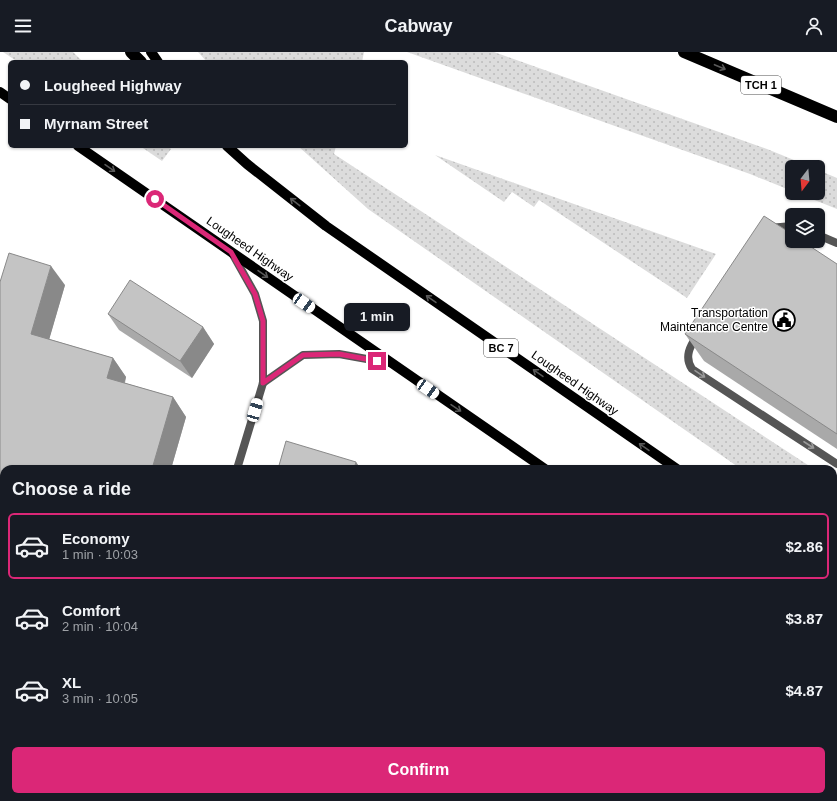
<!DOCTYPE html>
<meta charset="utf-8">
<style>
:root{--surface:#171b24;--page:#242831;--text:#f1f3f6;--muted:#9ea1a6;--line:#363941;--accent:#db2777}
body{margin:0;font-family:Helvetica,sans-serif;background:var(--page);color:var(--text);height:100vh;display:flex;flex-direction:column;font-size:15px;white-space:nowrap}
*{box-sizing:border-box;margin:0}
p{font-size:13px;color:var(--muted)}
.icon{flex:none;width:22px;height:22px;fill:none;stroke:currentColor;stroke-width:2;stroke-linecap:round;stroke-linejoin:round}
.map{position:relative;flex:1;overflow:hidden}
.panel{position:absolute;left:0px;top:413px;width:837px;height:336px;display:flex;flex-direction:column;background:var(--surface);border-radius:12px 12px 0 0;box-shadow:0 1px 3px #0004}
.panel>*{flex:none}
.banner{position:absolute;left:8px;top:8px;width:400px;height:88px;border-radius:6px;box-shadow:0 1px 3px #0004;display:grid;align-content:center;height:88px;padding:0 12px;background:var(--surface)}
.needle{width:26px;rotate:196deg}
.tools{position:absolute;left:785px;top:108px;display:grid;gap:8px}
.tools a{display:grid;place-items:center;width:40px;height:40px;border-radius:6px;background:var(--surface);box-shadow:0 1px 3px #0004;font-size:20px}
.end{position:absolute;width:18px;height:18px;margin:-9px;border:5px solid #db2777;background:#fff;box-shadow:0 0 0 2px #fff}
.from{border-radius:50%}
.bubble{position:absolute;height:28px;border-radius:6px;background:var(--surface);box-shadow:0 1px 3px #0004;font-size:13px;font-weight:700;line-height:28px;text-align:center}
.car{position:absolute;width:12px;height:24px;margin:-12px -6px;border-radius:5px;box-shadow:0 0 3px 1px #0007;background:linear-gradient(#fff 24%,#345 0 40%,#fff 0 76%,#345 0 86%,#fff 0)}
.banner b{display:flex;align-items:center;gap:14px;height:38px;font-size:15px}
.banner b+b{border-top:1px solid var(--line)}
.banner i{width:10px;height:10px;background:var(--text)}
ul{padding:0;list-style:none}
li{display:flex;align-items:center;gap:12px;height:66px;margin:0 8px 6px;padding:0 4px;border:2px solid transparent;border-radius:6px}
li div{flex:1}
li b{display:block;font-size:15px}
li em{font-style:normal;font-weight:700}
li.selected{border-color:var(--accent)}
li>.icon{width:36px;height:36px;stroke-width:1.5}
h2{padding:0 12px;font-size:18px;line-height:48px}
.button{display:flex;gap:8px;margin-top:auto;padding:8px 12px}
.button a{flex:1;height:46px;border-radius:6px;background:var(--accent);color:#fff;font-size:16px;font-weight:700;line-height:46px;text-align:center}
header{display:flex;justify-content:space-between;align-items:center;height:52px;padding:0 12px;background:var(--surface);font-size:18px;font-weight:700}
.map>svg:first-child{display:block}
</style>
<header><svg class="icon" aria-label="menu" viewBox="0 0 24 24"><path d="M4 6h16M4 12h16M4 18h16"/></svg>Cabway<svg class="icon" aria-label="person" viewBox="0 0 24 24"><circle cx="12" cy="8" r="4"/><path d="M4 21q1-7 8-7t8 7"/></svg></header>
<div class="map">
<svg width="837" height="749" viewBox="0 0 837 749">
<defs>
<pattern id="grass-dots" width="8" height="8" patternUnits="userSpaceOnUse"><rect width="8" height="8" fill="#dcdcdc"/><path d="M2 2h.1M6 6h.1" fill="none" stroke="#bbb" stroke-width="1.8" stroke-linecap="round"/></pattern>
</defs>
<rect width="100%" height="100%" fill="#fff"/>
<g fill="url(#grass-dots)">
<path d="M 3,0 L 73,0 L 83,10 L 18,10 Z"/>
<path d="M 198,0 L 364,0 L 362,10 L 207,10 Z"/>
<path d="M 407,0 L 494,0 L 767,97 L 811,115 L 792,115 L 792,139 L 750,122 Z"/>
<path d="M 140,94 L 168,94 L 171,97 L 162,109 Z"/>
<path d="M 298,94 L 336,94 L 334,102 L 814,417 L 741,417 L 368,157 Z"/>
<path d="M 435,103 L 716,202 L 687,246 L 539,148 L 534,155 L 512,140 L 504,150 Z"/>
<path d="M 818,118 L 837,126 L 837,157 L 797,141 L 818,141 Z"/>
<path d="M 833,430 L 837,432 L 837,484 L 833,481 Z"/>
</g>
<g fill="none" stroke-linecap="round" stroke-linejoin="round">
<g stroke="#555" stroke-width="8">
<path d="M 769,176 L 792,174"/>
<path d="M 818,183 L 837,191"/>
<path d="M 697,284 C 690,294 684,305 692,317 L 837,412"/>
</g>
<g stroke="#555" stroke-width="8">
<path d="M 232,201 L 255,242 L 263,269 L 263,331 L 237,417"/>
<path d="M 263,331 L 303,303 L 339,302 L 389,311"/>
<path d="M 140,749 L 141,745"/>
</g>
<g stroke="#000" stroke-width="10">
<path d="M 151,0 L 158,10"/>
<path d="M 0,40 L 10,47"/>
<path d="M 78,94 L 545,417"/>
<path d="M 227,94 L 247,112 L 326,174 L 677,417"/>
<path d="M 833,518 L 837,521"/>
<path d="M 833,608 L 837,611"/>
</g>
<g stroke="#000" stroke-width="12">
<path d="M 131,0 L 141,10"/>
<path d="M 684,0 L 837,65"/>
</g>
</g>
<g fill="#a9a9a9">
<path d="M 837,212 L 837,397 L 704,309 L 685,282 Z"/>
<path d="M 0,230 L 65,233 L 49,287 L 113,306 L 126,325 L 125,331 L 173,345 L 186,365 L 171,417 L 4,417 L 4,548 L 0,547 Z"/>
<path d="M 108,262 L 203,275 L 214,292 L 192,326 L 119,278 Z"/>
</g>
<g fill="#898989">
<path d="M 51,214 L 65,233 L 45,302 L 31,282 Z"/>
<path d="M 203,275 L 214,292 L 192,326 L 180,309 Z"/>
<path d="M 113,306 L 126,325 L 120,346 L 107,326 Z"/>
<path d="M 173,345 L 186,365 L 171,417 L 152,417 Z"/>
<path d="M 356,410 L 361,417 L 354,417 Z"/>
<path d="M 76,745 L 89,745 L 88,749 L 75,749 Z"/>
</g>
<g fill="#c4c4c4" stroke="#898989">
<path d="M 764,164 L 792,182 L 792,189 L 802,189 L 837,212 L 837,382 L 685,282 Z"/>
<path d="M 9,201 L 51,214 L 31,282 L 113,306 L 107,326 L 173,345 L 152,417 L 4,417 L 4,535 L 0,534 L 0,230 Z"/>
<path d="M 130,228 L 203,275 L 180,309 L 108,262 Z"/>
<path d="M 286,389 L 356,410 L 354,417 L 278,417 Z"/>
<path d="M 4,745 L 76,745 L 75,749 L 3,749 Z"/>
<path d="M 174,745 L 455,745 L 468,749 L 173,749 Z"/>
</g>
<defs><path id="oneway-shaft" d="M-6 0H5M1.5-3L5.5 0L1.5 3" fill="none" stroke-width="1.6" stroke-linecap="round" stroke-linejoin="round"/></defs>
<g stroke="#595959">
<use href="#oneway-shaft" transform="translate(720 15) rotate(23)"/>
<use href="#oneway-shaft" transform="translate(110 116) rotate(35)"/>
<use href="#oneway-shaft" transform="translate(295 150) rotate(-142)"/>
<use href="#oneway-shaft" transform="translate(263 222) rotate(35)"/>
<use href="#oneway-shaft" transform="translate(431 247) rotate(-145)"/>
<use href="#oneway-shaft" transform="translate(538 321) rotate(-145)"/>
<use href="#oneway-shaft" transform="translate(456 356) rotate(34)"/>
<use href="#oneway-shaft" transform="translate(644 395) rotate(-145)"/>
</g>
<g stroke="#999">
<use href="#oneway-shaft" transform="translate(700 322) rotate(34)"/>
<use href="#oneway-shaft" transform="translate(809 393) rotate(33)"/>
</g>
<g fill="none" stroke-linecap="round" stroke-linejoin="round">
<path stroke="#db2777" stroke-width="5" d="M 155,147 L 231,200 L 255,242 L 263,269 L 263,331 L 303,303 L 339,302 L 377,309"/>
</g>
<defs>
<g id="civic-ring" transform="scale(1.15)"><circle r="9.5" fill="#fff" stroke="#000" stroke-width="1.5"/><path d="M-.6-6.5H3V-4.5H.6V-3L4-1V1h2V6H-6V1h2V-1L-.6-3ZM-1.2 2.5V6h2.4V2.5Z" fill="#000"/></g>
</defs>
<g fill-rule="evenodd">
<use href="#civic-ring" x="784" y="268"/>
</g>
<g text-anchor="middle" stroke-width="3" stroke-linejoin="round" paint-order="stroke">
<g fill="#fff" stroke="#4c4c4c" stroke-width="1">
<rect x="741" y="24" width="40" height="18" rx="3"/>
<rect x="484" y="287" width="34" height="18" rx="3"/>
</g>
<g font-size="11" font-weight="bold" fill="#000">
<text x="761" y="37">TCH 1</text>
<text x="501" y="300">BC 7</text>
</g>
<g font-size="12" fill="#000" stroke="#fff">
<text transform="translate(250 197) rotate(35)" y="4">Lougheed Highway</text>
<text transform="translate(575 331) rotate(35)" y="4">Lougheed Highway</text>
</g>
<g font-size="12" fill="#000" stroke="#fff" text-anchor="end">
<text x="768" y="265">Transportation<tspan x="768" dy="14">Maintenance Centre</tspan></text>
</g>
</g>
</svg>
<div class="tools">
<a><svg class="needle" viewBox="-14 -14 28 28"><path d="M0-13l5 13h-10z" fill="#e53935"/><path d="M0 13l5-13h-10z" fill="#9ea1a6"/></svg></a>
<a><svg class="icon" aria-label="layers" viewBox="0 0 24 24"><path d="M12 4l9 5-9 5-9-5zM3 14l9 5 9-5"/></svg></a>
</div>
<i class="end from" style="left:155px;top:147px"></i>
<i class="end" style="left:377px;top:309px"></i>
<div class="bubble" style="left:344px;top:251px;width:66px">1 min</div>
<i class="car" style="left:304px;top:251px;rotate:125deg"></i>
<i class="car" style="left:428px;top:337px;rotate:124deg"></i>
<i class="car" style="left:255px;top:358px;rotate:16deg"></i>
<div class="banner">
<b><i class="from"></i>Lougheed Highway</b>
<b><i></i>Myrnam Street</b>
</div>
<section class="panel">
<h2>Choose a ride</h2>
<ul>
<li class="selected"><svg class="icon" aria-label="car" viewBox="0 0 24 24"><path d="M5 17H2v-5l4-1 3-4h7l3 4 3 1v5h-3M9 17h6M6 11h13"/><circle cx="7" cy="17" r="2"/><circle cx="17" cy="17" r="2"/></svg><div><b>Economy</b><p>1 min · 10:03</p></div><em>$2.86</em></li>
<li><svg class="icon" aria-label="car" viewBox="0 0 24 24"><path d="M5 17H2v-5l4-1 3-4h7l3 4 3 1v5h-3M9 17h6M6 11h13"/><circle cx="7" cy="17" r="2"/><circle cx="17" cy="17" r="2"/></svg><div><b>Comfort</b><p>2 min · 10:04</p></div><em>$3.87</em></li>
<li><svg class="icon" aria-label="car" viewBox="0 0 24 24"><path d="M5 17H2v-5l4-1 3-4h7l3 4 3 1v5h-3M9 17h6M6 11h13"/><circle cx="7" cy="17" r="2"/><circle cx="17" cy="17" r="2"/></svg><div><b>XL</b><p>3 min · 10:05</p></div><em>$4.87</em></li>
</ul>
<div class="button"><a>Confirm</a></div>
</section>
</div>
